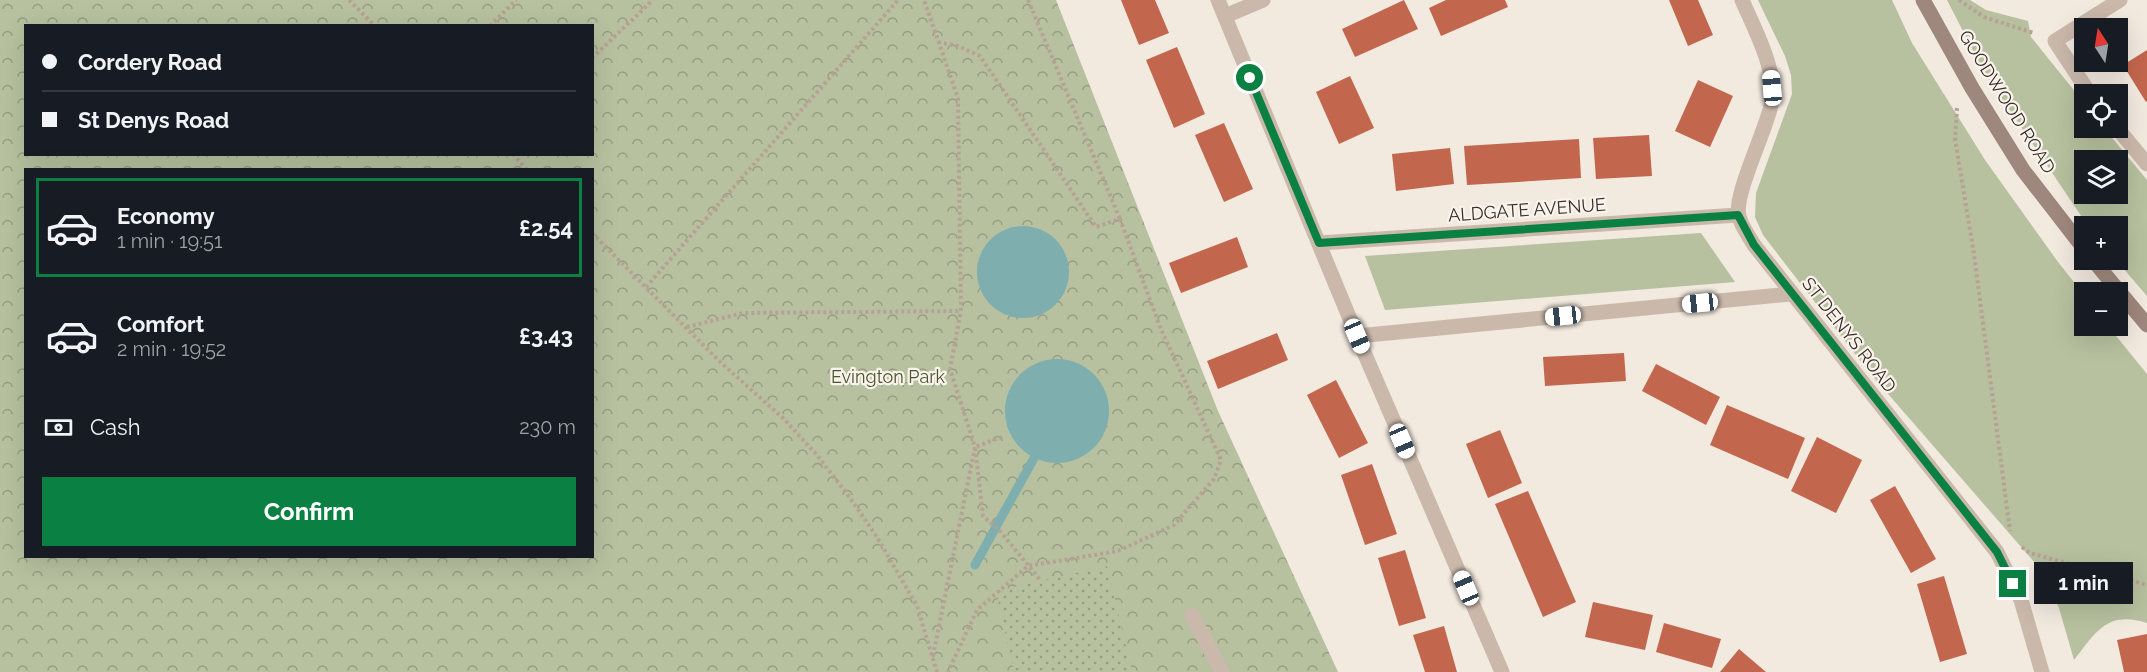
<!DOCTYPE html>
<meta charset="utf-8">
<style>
:root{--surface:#171b24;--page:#242831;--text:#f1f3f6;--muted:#9ea1a6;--line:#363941;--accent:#0b8043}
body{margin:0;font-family:Raleway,sans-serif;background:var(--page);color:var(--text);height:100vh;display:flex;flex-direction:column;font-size:22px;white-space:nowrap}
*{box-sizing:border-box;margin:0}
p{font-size:20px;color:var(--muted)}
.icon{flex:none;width:33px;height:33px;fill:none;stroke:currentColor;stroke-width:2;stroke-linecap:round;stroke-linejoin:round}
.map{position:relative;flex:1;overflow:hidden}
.panel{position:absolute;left:24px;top:168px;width:570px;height:390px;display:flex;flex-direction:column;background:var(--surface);border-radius:0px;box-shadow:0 6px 24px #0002}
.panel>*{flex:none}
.hud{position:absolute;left:24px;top:24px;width:570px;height:132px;border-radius:0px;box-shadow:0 6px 24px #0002;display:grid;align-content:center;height:132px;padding:0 18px;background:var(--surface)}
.needle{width:39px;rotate:348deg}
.tools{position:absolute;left:2074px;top:18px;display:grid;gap:12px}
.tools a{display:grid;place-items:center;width:54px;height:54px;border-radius:0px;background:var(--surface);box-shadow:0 6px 24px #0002;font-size:30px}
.end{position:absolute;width:27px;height:27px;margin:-14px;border:8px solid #0b8043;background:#fff;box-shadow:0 0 0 3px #fff}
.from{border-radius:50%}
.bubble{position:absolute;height:42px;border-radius:0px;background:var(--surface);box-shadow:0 6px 24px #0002;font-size:20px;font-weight:700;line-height:42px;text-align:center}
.car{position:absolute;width:18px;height:36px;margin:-18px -9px;border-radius:8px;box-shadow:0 0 4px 2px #0007;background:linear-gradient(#fff 24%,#345 0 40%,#fff 0 76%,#345 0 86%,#fff 0)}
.hud b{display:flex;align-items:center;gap:21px;height:57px;font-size:22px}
.hud b+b{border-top:2px solid var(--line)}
.hud i{width:15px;height:15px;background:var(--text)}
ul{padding:10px 0 0;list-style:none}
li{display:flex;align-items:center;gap:18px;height:99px;margin:0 12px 9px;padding:0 6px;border:3px solid transparent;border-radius:0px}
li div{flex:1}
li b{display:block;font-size:22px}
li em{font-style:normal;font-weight:700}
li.active{border-color:var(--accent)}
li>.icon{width:54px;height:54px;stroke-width:1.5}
.pay{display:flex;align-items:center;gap:15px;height:66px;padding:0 18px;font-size:22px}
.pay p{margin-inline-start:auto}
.cta{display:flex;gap:12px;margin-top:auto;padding:12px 18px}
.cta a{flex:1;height:69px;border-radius:0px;background:var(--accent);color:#fff;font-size:24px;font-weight:700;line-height:69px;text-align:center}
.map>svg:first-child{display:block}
</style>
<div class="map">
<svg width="2147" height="672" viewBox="0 0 2147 672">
<defs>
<pattern id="forest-crowns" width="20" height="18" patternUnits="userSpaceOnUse" patternTransform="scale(1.5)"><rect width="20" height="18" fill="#b7c19f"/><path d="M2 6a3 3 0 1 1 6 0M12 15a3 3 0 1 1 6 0" fill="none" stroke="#969d82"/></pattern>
<pattern id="garden-dots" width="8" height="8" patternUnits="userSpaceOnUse" patternTransform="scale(1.5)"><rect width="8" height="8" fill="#b7c19f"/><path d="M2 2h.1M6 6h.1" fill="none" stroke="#969d82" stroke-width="1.8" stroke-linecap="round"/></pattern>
</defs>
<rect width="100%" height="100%" fill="#f2e9df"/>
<g fill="#b7c19f" fill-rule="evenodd">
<path d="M 1758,0 L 1892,0 L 1912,43 L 1985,160 L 2058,262 L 2085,296 L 2085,326 L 2108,326 L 2147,374 L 2147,623 C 2107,610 2096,632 2074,660 L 2059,608 L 2042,571 L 1869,372 L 1763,235 L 1755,217 L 1756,193 L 1792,94 L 1791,75 L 1785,56 Z"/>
<path d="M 1947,0 L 1970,0 L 1986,10 L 2028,21 L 2031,37 L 2085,104 L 2085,128 L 2104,128 L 2147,180 L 2147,296 L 2116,260 L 2118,260 L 2118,226 L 2089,226 L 2086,223 L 1984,72 ZM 2118,160 L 2118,194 L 2085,194 L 2085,160 Z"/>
<path d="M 1701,233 L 1735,282 L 1385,310 L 1365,256 Z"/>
</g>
<path fill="url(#forest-crowns)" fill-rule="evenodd" d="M 0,0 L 1056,0 L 1218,411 L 1338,672 L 0,672 ZM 26,26 L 592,26 L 592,154 L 26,154 ZM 26,170 L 592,170 L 592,556 L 26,556 Z"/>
<path fill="url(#garden-dots)" d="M 1107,566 L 1132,672 L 1014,672 L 996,591 Z"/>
<g fill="#7faeaf">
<circle cx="1023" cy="272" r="46"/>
<circle cx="1057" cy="411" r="52"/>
</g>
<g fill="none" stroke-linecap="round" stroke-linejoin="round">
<path stroke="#7faeaf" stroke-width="9" d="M 975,565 L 1034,458"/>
</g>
<g fill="#c2664d">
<path d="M 1121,0 L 1155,0 L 1169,33 L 1139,45 Z"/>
<path d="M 1404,0 L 1418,29 L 1355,57 L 1342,29 Z"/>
<path d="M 1446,0 L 1505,0 L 1508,7 L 1441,36 L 1429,8 Z"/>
<path d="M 1669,0 L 1698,0 L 1713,35 L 1688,46 Z"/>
<path d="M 1177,47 L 1205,114 L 1174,128 L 1146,60 Z"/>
<path d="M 2147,50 L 2147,101 L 2146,102 L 2123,65 Z"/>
<path d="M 1350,76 L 1374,128 L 1339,144 L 1316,92 Z"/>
<path d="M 1698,80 L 1733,96 L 1710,147 L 1675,131 Z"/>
<path d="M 1224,123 L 1253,189 L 1224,202 L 1195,135 Z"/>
<path d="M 1649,135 L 1652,176 L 1596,179 L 1593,138 Z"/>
<path d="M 1579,139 L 1581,178 L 1467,185 L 1464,146 Z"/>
<path d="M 1450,148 L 1454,184 L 1396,191 L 1392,154 Z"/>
<path d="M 1237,237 L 1248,267 L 1181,293 L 1169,263 Z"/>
<path d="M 1277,333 L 1288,360 L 1218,389 L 1207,361 Z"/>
<path d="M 1624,353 L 1626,381 L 1545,386 L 1543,357 Z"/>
<path d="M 1656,364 L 1720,397 L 1706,425 L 1642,391 Z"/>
<path d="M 1336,380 L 1368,443 L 1339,458 L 1307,395 Z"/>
<path d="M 1727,405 L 1805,438 L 1788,479 L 1710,445 Z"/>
<path d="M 1500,430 L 1522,483 L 1488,498 L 1466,444 Z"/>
<path d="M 1817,437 L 1862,460 L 1836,513 L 1791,491 Z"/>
<path d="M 1372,464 L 1397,534 L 1365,545 L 1341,475 Z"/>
<path d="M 1895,486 L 1936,559 L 1911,573 L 1870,500 Z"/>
<path d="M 1528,491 L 1576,602 L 1543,617 L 1495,504 Z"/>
<path d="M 1405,550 L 1426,618 L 1399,626 L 1378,558 Z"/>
<path d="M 1944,576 L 1967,654 L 1940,662 L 1917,584 Z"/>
<path d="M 1593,602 L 1653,615 L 1645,650 L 1585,637 Z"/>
<path d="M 1664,623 L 1721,639 L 1712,668 L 1656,652 Z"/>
<path d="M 1444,626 L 1457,672 L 1425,672 L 1413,635 Z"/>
<path d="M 2147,634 L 2147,672 L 2124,672 L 2117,640 Z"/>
<path d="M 1739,649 L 1766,672 L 1720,672 Z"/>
</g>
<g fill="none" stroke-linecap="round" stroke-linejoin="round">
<g stroke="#b6a295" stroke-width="4" stroke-dasharray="3 3" stroke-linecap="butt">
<path d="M 349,0 L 375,26"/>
<path d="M 1028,0 L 1120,219"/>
<path d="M 1959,0 L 1984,17 L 2034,33"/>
<path d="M 490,26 L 516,0"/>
<path d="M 938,42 L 958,46 L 980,56 L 1096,227 L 1120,219 L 1160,327 L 1221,460 L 1214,479 L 1174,525 L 1118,551 L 1028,566 L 977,610 L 948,672"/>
<path d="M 592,58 L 653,0"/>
<path d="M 1957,108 L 1955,139 L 1974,254 L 2010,531"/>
<path d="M 513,154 L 527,170"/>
<path d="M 592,233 L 717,359 L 784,419 L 816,454 L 848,495 L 877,537 L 917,606 L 937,672"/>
<path d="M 646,287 L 898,0"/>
<path d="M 687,327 L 743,313 L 961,311 L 958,98 L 924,0"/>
<path d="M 1002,437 L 975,447 L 983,516 L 1000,531 L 1041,581"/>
<path d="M 2022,547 L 2030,553 L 2147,585"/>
<path d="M 933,656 L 975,447 L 950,369 L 961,311"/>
</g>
<path stroke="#cab8ab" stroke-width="15" d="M 1192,615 L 1222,672"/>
<g stroke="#cab8ab" stroke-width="15">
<path d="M 1218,0 L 1357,336 L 1502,672"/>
<path d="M 1742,0 C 1754,28 1777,70 1772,101 C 1768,127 1733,195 1739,216 C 1741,226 1749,236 1754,245 L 1997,552 L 2021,600 L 2042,672"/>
<path d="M 1225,16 L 1263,0"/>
<path d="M 2090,94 L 2055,41 L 2120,0"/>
<path d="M 2117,128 L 2147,164"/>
<path d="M 1319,243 L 1738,215"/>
<path d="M 1357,336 L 1791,294"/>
</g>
<g stroke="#9e877c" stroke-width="15">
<path d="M 1923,0 L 1972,88 L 2023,170 L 2085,250"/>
<path d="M 2093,260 L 2147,325"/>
</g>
</g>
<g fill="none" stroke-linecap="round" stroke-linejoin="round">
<path stroke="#0b8043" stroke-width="8" d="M 1250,78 L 1319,243 L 1738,215 L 1754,245 L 1997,552 L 2013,584"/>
</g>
<g text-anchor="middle" stroke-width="4.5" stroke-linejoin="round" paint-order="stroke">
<g font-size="18" fill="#382e2a" stroke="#faf3ec">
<text transform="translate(2007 102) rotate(58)" y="6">GOODWOOD ROAD</text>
<text transform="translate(1527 210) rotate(-4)" y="6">ALDGATE AVENUE</text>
<text transform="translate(1849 335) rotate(52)" y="6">ST DENYS ROAD</text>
</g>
<g font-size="18" fill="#49562e" stroke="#faf3ec">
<text x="888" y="383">Evington Park</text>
</g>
</g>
</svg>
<div class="tools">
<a><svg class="needle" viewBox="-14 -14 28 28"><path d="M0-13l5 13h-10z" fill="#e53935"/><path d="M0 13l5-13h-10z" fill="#9ea1a6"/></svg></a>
<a><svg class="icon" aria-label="locate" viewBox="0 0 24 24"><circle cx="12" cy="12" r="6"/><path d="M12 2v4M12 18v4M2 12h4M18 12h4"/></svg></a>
<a><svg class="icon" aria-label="layers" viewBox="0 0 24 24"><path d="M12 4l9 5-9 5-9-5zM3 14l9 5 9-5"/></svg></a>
<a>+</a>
<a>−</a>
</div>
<i class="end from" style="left:1250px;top:78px"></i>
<i class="end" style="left:2013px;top:584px"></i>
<div class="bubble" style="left:2034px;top:562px;width:99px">1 min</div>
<i class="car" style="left:1772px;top:88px;rotate:355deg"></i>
<i class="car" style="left:1700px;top:303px;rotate:264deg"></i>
<i class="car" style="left:1563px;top:316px;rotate:264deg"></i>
<i class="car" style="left:1357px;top:336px;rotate:157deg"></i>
<i class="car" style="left:1402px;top:441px;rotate:157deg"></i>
<i class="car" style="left:1466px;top:588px;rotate:337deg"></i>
<div class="hud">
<b><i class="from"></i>Cordery Road</b>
<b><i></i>St Denys Road</b>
</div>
<section class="panel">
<ul>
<li class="active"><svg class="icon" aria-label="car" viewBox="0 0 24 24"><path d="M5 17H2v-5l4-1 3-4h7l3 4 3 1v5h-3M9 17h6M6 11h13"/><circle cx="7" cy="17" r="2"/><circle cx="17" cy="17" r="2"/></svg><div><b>Economy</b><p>1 min · 19:51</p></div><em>£2.54</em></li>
<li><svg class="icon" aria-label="car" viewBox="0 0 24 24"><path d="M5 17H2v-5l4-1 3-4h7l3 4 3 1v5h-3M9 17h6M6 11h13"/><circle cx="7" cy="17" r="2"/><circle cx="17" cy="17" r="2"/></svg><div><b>Comfort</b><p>2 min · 19:52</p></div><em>£3.43</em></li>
</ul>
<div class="pay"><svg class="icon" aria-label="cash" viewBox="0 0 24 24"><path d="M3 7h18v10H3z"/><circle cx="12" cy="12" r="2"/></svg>Cash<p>230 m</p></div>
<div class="cta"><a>Confirm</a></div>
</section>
</div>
